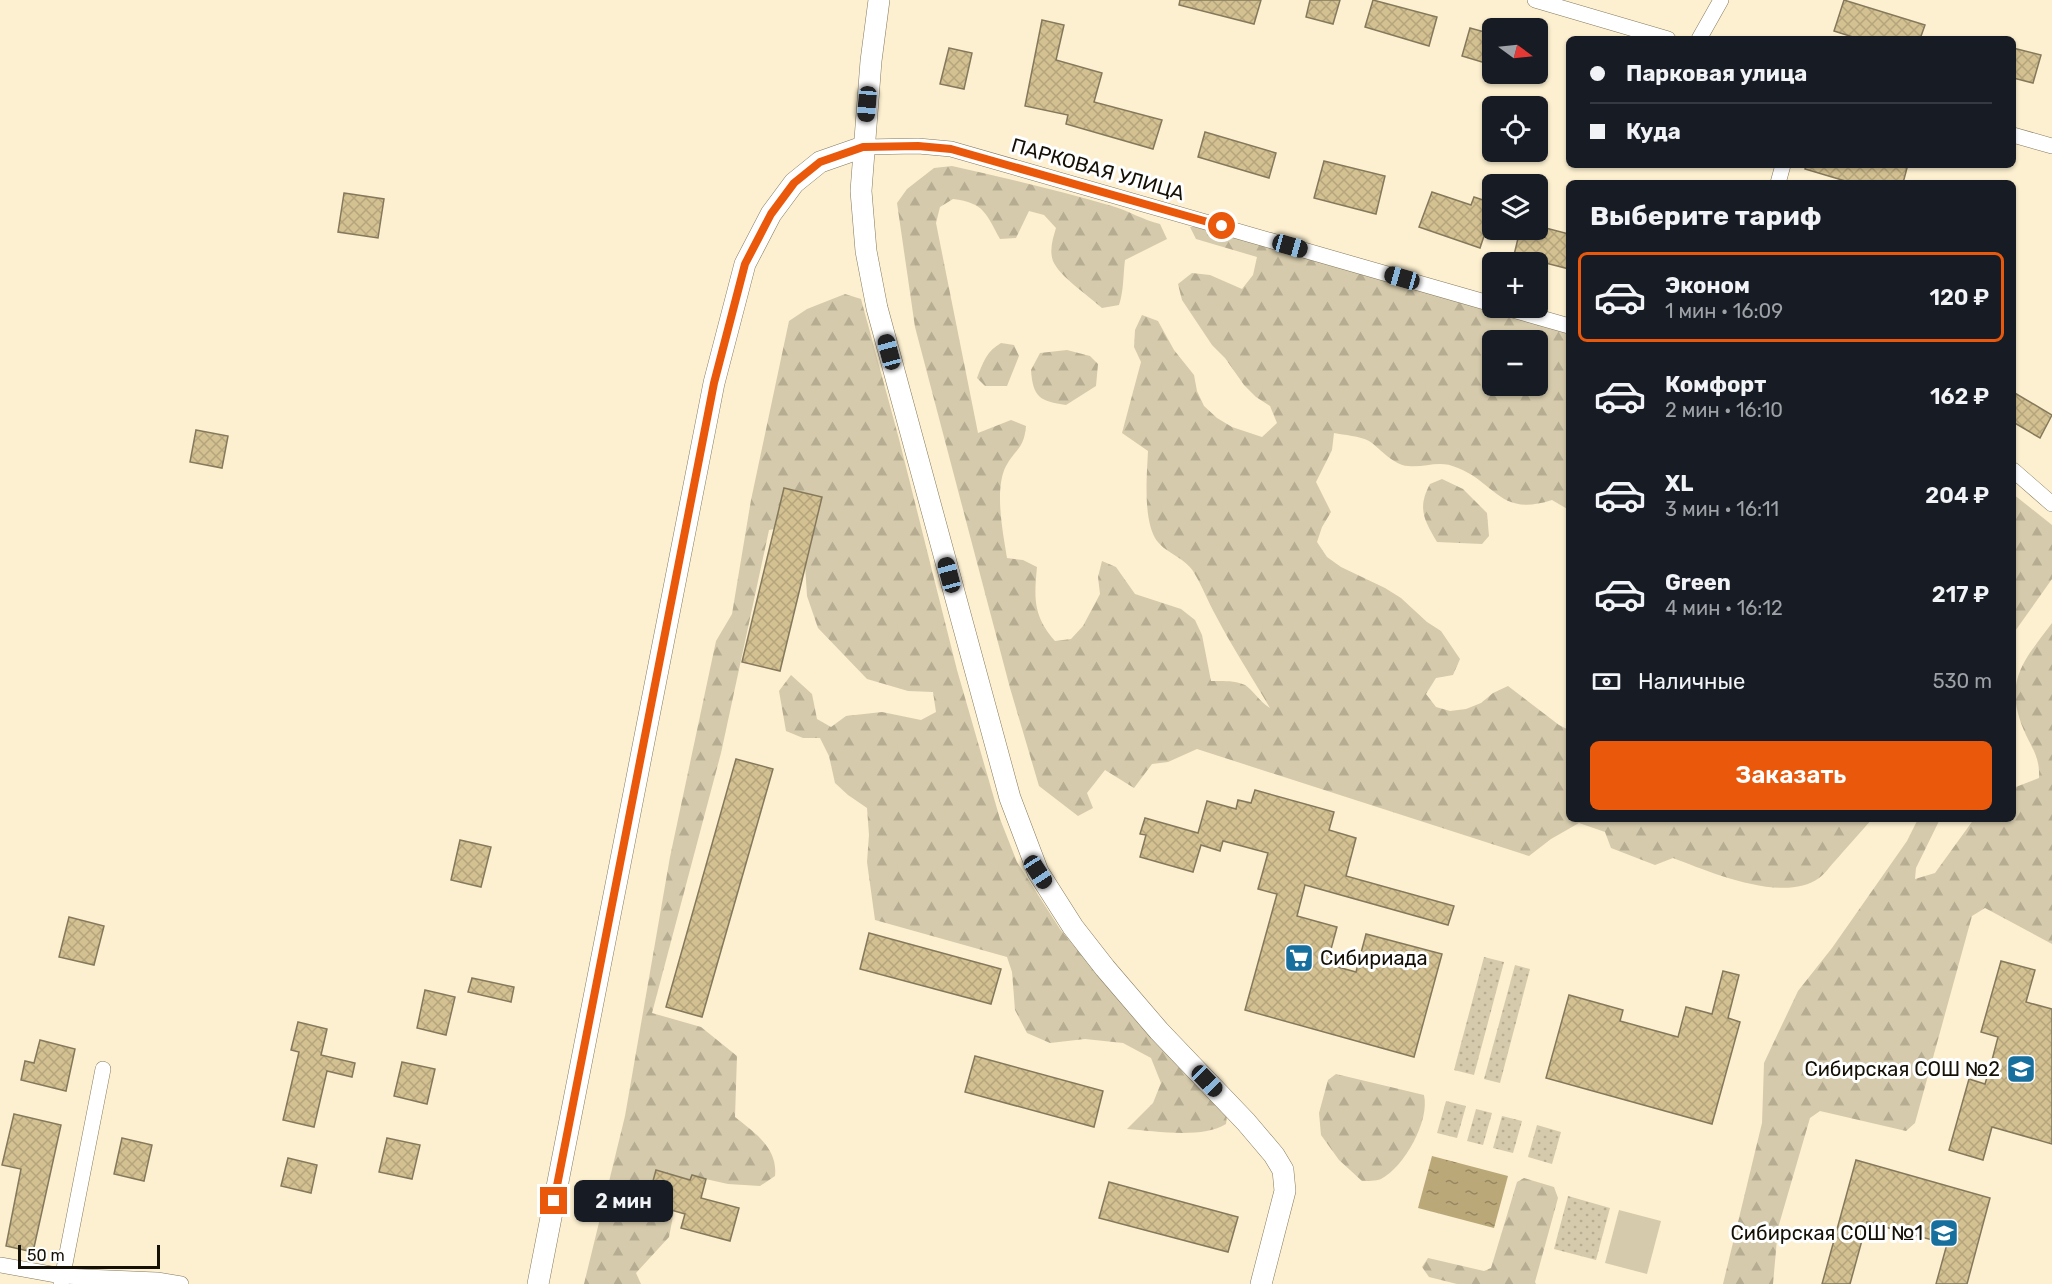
<!DOCTYPE html>
<html lang="ru">
<meta charset="utf-8">
<style>
:root{--surface:#171b24;--page:#242831;--text:#f1f3f6;--muted:#9ea1a6;--line:#363941;--accent:#ea580c}
body{margin:0;font-family:Rubik,sans-serif;background:var(--page);color:var(--text);height:100vh;display:flex;flex-direction:column;font-size:22px;white-space:nowrap}
*{box-sizing:border-box;margin:0}
p{font-size:20px;color:var(--muted)}
.icon{flex:none;width:33px;height:33px;fill:none;stroke:currentColor;stroke-width:2;stroke-linecap:round;stroke-linejoin:round}
.map{position:relative;flex:1;overflow:hidden}
.drawer{position:absolute;left:1566px;top:180px;width:450px;height:642px;display:flex;flex-direction:column;background:var(--surface);border-radius:9px;box-shadow:0 2px 4px #0004}
.drawer>*{flex:none}
.banner{position:absolute;left:1566px;top:36px;width:450px;height:132px;border-radius:9px;box-shadow:0 2px 4px #0004;display:grid;align-content:center;height:132px;padding:0 24px;background:var(--surface)}
.needle{width:39px;rotate:105deg}
.tools{position:absolute;left:1482px;top:18px;display:grid;gap:12px}
.tools a{display:grid;place-items:center;width:66px;height:66px;border-radius:9px;background:var(--surface);box-shadow:0 2px 4px #0004;font-size:30px}
.scale{position:absolute;left:18px;bottom:15px;width:142px;box-sizing:border-box;padding-left:6px;border:3px solid #141005;border-top:0;font-size:16px;line-height:21px;white-space:nowrap;color:#141005;-webkit-text-stroke:4px #fff;paint-order:stroke}
.end{position:absolute;width:27px;height:27px;margin:-14px;border:8px solid #ea580c;background:#fff;box-shadow:0 0 0 3px #fff}
.from{border-radius:50%}
.bubble{position:absolute;height:42px;border-radius:9px;background:var(--surface);box-shadow:0 2px 4px #0004;font-size:20px;font-weight:600;line-height:42px;text-align:center}
.car{position:absolute;width:18px;height:36px;margin:-18px -9px;border-radius:8px;box-shadow:0 0 4px 2px #0007;background:linear-gradient(#222 24%,#8ab4d8 0 40%,#222 0 76%,#8ab4d8 0 86%,#222 0)}
.banner b{display:flex;align-items:center;gap:21px;height:57px;font-size:22px}
.banner b+b{border-top:2px solid var(--line)}
.banner i{width:15px;height:15px;background:var(--text)}
ul{padding:0;list-style:none}
li{display:flex;align-items:center;gap:18px;height:90px;margin:0 12px 9px;padding:0 12px;border:3px solid transparent;border-radius:9px}
li div{flex:1}
li b{display:block;font-size:22px}
li em{font-style:normal;font-weight:600}
li.active{border-color:var(--accent)}
li>.icon{width:54px;height:54px;stroke-width:1.5}
h2{padding:0 24px;font-size:27px;line-height:72px}
.pay{display:flex;align-items:center;gap:15px;height:66px;padding:0 24px;font-size:22px}
.pay p{margin-inline-start:auto}
.button{display:flex;gap:12px;margin-top:auto;padding:12px 24px}
.button a{flex:1;height:69px;border-radius:9px;background:var(--accent);color:#fff;font-size:24px;font-weight:600;line-height:69px;text-align:center}
.map>svg:first-child{display:block}
</style>
<div class="map">
<svg width="2052" height="1284" viewBox="0 0 2052 1284">
<defs>
<pattern id="grass-dots" width="8" height="8" patternUnits="userSpaceOnUse" patternTransform="scale(1.5)"><rect width="8" height="8" fill="#d5caab"/><path d="M2 2h.1M6 6h.1" fill="none" stroke="#b6ac92" stroke-width="1.8" stroke-linecap="round"/></pattern>
<pattern id="forest-firs" width="22" height="20" patternUnits="userSpaceOnUse" patternTransform="scale(1.5)"><rect width="22" height="20" fill="#d5caab"/><path d="M5 1l3.5 6h-7zM16 11l3.5 6h-7z" fill="#b6ac92"/></pattern>
<pattern id="water-ripples" width="26" height="14" patternUnits="userSpaceOnUse" patternTransform="scale(1.5)"><rect width="26" height="14" fill="#baa879"/><path d="M2 4q2-2 4 0t4 0M15 11q2-2 4 0t4 0" fill="none" stroke="#968761"/></pattern>
<pattern id="building-cross-hatch" width="8" height="8" patternUnits="userSpaceOnUse" patternTransform="scale(1.5)"><rect width="8" height="8" fill="#d4c191"/><path d="M0 0l8 8M0 8l8-8" fill="none" stroke="#b5a57c"/></pattern>
</defs>
<rect width="100%" height="100%" fill="#fdf0d0"/>
<g fill="url(#grass-dots)">
<path d="M 1484,957 L 1504,962 L 1474,1075 L 1454,1070 Z"/>
<path d="M 1515,965 L 1530,969 L 1500,1083 L 1484,1079 Z"/>
<path d="M 1446,1101 L 1466,1106 L 1457,1138 L 1437,1133 Z"/>
<path d="M 1476,1109 L 1492,1113 L 1483,1145 L 1467,1141 Z"/>
<path d="M 1502,1116 L 1522,1121 L 1513,1153 L 1493,1148 Z"/>
<path d="M 1537,1125 L 1561,1132 L 1552,1164 L 1528,1157 Z"/>
<path d="M 1568,1196 L 1610,1208 L 1596,1260 L 1554,1249 Z"/>
</g>
<g fill="url(#forest-firs)" fill-rule="evenodd">
<path d="M 952,166 C 1006,178 1059,191 1112,206 C 1129,211 1143,220 1160,224 L 1167,239 L 1125,260 C 1123,275 1124,290 1119,305 L 1102,308 C 1089,296 1059,276 1053,261 C 1049,250 1053,238 1056,228 L 1044,215 L 1029,211 L 1016,238 L 1000,239 C 986,214 985,203 953,199 L 940,207 L 936,223 L 978,433 L 1011,420 L 1026,426 C 1024,449 1016,448 1006,466 C 994,489 1003,533 1007,558 L 1023,560 L 1037,567 C 1034,598 1033,616 1055,641 L 1071,639 L 1083,626 L 1100,594 L 1098,577 L 1102,561 L 1116,567 L 1135,594 L 1181,609 L 1195,620 L 1202,635 L 1211,681 C 1221,681 1235,680 1245,685 C 1252,689 1260,702 1270,708 C 1252,677 1232,647 1216,616 C 1208,602 1202,585 1193,571 C 1183,556 1164,553 1155,538 C 1143,516 1147,475 1148,451 L 1122,433 L 1141,362 L 1134,347 L 1135,330 L 1142,315 L 1158,321 L 1174,350 L 1194,375 L 1197,391 L 1204,406 L 1217,418 L 1232,427 L 1262,437 L 1277,423 L 1270,406 L 1256,397 L 1244,385 L 1225,358 L 1212,345 L 1182,300 L 1178,284 L 1192,273 L 1210,275 L 1242,289 L 1253,275 L 1257,257 L 1196,239 L 1190,227 L 1213,227 L 1569,332 L 1569,510 L 1552,500 C 1500,517 1497,484 1458,468 C 1439,459 1426,468 1408,466 C 1393,465 1381,449 1369,441 C 1360,436 1344,435 1334,433 L 1332,450 L 1316,482 L 1331,512 L 1322,527 L 1317,542 L 1327,557 L 1341,567 L 1385,588 L 1401,598 L 1427,622 L 1441,631 L 1460,659 L 1453,675 L 1436,678 L 1426,694 L 1436,707 L 1450,711 L 1466,709 L 1481,703 L 1493,693 L 1508,686 L 1559,725 L 1569,730 L 1569,819 L 1872,819 C 1860,833 1847,847 1835,861 C 1830,866 1825,874 1819,878 C 1784,904 1710,872 1673,858 L 1655,865 L 1611,848 L 1605,832 L 1579,823 L 1551,839 L 1529,856 L 1197,749 L 1168,762 L 1152,764 L 1134,788 L 1105,770 L 1087,793 L 1093,808 L 1078,816 L 1039,786 L 1010,688 L 915,327 L 897,203 L 907,189 L 934,168 ZM 1492,340 L 1538,340 L 1538,386 L 1492,386 Z"/>
<path d="M 845,294 L 861,299 L 899,439 L 957,670 L 1000,819 L 1017,862 L 1060,929 L 1106,985 L 1227,1116 L 1226,1124 C 1203,1139 1154,1131 1127,1129 L 1153,1103 L 1161,1083 L 1151,1058 L 1123,1043 L 1085,1039 L 1050,1043 L 1027,1033 L 1015,1010 L 1012,972 L 1007,957 L 875,920 L 867,862 L 869,835 L 867,808 L 848,795 L 835,783 L 829,756 L 820,738 L 803,738 L 786,731 L 779,691 L 791,675 L 812,694 L 817,719 L 831,727 L 846,716 L 882,712 L 921,720 L 936,712 L 933,692 L 908,691 L 867,679 L 818,628 L 807,596 L 804,549 L 785,527 L 769,530 L 721,753 L 652,1013 L 701,1027 L 737,1056 L 735,1117 C 755,1133 778,1148 775,1176 L 760,1186 L 728,1184 L 692,1176 L 690,1180 L 656,1170 L 647,1203 L 674,1211 L 669,1237 L 636,1273 L 641,1284 L 584,1284 L 625,1116 L 670,857 L 716,641 L 732,614 L 751,500 L 789,321 L 807,309 Z"/>
<path d="M 1001,343 L 1014,345 L 1019,356 L 1007,386 L 985,386 L 977,378 C 983,362 987,351 1001,343 Z"/>
<path d="M 1067,350 L 1090,356 L 1098,364 L 1096,386 L 1066,405 C 1040,401 1033,398 1031,370 L 1040,353 Z"/>
<path d="M 1442,479 L 1463,489 L 1487,513 L 1489,536 L 1482,544 L 1437,542 C 1424,520 1417,508 1430,484 Z"/>
<path d="M 2013,494 L 2052,525 L 2052,579 L 2013,634 Z"/>
<path d="M 2052,623 L 2052,944 L 1985,908 L 1972,916 L 1915,1123 L 1906,1131 L 1820,1111 L 1810,1118 L 1778,1228 L 1773,1284 L 1723,1284 L 1762,1123 L 1764,1063 L 1798,991 L 1832,948 L 1907,841 L 1918,819 L 1940,819 L 1916,868 L 1915,879 L 1935,873 L 1974,819 L 2013,819 L 2013,788 L 2039,778 C 2040,760 2034,751 2026,735 C 2002,683 2022,663 2052,623 Z"/>
<path d="M 1336,1074 L 1424,1095 C 1430,1121 1404,1167 1381,1179 C 1376,1181 1367,1181 1362,1181 L 1339,1160 L 1321,1135 L 1319,1113 L 1328,1080 Z"/>
<path d="M 1524,1178 L 1554,1187 L 1558,1198 L 1535,1282 L 1536,1284 L 1457,1284 L 1429,1277 L 1422,1267 L 1428,1258 L 1484,1271 L 1491,1268 L 1517,1182 Z"/>
</g>
<path fill="#d5caab" d="M 1619,1210 L 1661,1221 L 1647,1274 L 1605,1263 Z"/>
<path fill="url(#water-ripples)" d="M 1432,1156 L 1508,1176 L 1494,1228 L 1418,1208 Z"/>
<g fill="url(#building-cross-hatch)" stroke="#84795c" stroke-width="1.5">
<path d="M 1180,0 L 1261,0 L 1254,24 L 1179,5 Z"/>
<path d="M 1310,0 L 1340,0 L 1333,24 L 1306,17 Z"/>
<path d="M 1373,0 L 1437,17 L 1429,46 L 1365,27 Z"/>
<path d="M 1844,0 L 1925,25 L 1920,39 L 1859,39 L 1834,31 Z"/>
<path d="M 1042,20 L 1064,25 L 1056,60 L 1102,73 L 1094,102 L 1162,120 L 1153,149 L 1066,124 L 1068,115 L 1025,106 Z"/>
<path d="M 1470,28 L 1492,34 L 1492,65 L 1462,56 Z"/>
<path d="M 949,48 L 972,53 L 964,89 L 940,84 Z"/>
<path d="M 2013,48 L 2041,55 L 2033,83 L 2013,78 Z"/>
<path d="M 1205,132 L 1276,153 L 1269,178 L 1198,157 Z"/>
<path d="M 1324,161 L 1385,176 L 1376,214 L 1314,198 Z"/>
<path d="M 1806,165 L 1897,165 L 1907,168 L 1903,183 L 1852,183 L 1805,169 Z"/>
<path d="M 1432,192 L 1471,205 L 1474,197 L 1492,203 L 1492,212 L 1480,248 L 1419,227 Z"/>
<path d="M 344,193 L 384,199 L 378,238 L 338,232 Z"/>
<path d="M 1538,226 L 1569,234 L 1569,269 L 1514,255 L 1520,230 L 1538,230 Z"/>
<path d="M 2013,392 L 2052,415 L 2040,438 L 2013,422 Z"/>
<path d="M 196,430 L 228,436 L 222,468 L 190,462 Z"/>
<path d="M 784,488 L 822,497 L 780,671 L 742,662 Z"/>
<path d="M 736,759 L 773,769 L 702,1017 L 666,1007 Z"/>
<path d="M 1255,790 L 1334,812 L 1329,830 L 1356,838 L 1346,876 L 1454,906 L 1448,925 L 1305,885 L 1297,916 L 1337,927 L 1327,964 L 1356,972 L 1366,934 L 1442,954 L 1414,1057 L 1245,1010 L 1277,894 L 1258,889 L 1268,853 L 1223,841 L 1220,851 L 1201,845 L 1193,872 L 1140,857 L 1146,835 L 1140,834 L 1145,818 L 1198,833 L 1207,801 L 1236,809 L 1238,800 L 1251,803 Z"/>
<path d="M 460,840 L 491,847 L 481,887 L 451,880 Z"/>
<path d="M 69,917 L 104,926 L 94,965 L 59,957 Z"/>
<path d="M 869,933 L 1001,969 L 991,1004 L 860,969 Z"/>
<path d="M 2001,961 L 2035,970 L 2026,1002 L 2052,1009 L 2052,1144 L 1992,1127 L 1983,1160 L 1949,1150 L 1969,1079 L 1985,1084 L 1992,1060 L 1998,1037 L 1981,1032 Z"/>
<path d="M 1723,971 L 1739,975 L 1728,1018 L 1740,1022 L 1712,1124 L 1546,1078 L 1569,995 L 1623,1010 L 1620,1021 L 1678,1037 L 1686,1007 L 1712,1014 Z"/>
<path d="M 472,978 L 514,987 L 511,1002 L 468,992 Z"/>
<path d="M 425,990 L 455,997 L 446,1035 L 417,1028 Z"/>
<path d="M 298,1022 L 327,1029 L 321,1055 L 355,1063 L 352,1077 L 327,1071 L 314,1127 L 283,1120 L 299,1052 L 291,1050 Z"/>
<path d="M 40,1040 L 75,1049 L 66,1091 L 21,1080 L 25,1061 L 34,1063 Z"/>
<path d="M 975,1056 L 1103,1091 L 1094,1127 L 965,1092 Z"/>
<path d="M 402,1062 L 435,1069 L 427,1104 L 394,1096 Z"/>
<path d="M 14,1114 L 61,1125 L 33,1252 L 6,1246 L 21,1169 L 2,1165 Z"/>
<path d="M 122,1138 L 152,1145 L 144,1181 L 114,1174 Z"/>
<path d="M 387,1138 L 420,1145 L 412,1179 L 379,1172 Z"/>
<path d="M 288,1158 L 317,1165 L 311,1193 L 281,1186 Z"/>
<path d="M 1856,1160 L 1990,1198 L 1967,1284 L 1936,1284 L 1947,1244 L 1867,1222 L 1850,1284 L 1822,1284 Z"/>
<path d="M 656,1170 L 690,1180 L 692,1175 L 706,1179 L 701,1198 L 739,1208 L 730,1241 L 681,1228 L 685,1214 L 647,1203 Z"/>
<path d="M 1109,1182 L 1238,1217 L 1228,1252 L 1099,1218 Z"/>
</g>
<g fill="none" stroke-linecap="round" stroke-linejoin="round">
<g stroke="#84795c" stroke-width="16">
<g id="street">
<path d="M 1535,0 L 1668,39"/>
<path d="M 1699,39 L 1721,0"/>
<path d="M 2013,135 L 2052,146"/>
<path d="M 863,147 L 918,146 L 951,149 L 1492,304"/>
<path d="M 1778,183 L 1783,165"/>
<path d="M 1506,308 L 1569,326"/>
<path d="M 2013,470 L 2052,504"/>
<path d="M 0,1265 L 62,1276 L 157,1280 L 181,1284"/>
<path d="M 61,1284 L 103,1069"/>
</g>
</g>
<g stroke="#84795c" stroke-width="22">
<g id="secondary">
<path d="M 879,0 L 871,61 L 861,191 L 866,251 L 877,308 L 1010,798 L 1038,872 L 1073,927 L 1105,968 L 1159,1031 L 1246,1122 L 1274,1155 L 1283,1170 L 1285,1191 L 1261,1284"/>
<path d="M 538,1284 L 714,383 L 745,264 L 771,214 L 794,183 L 820,162 L 863,147"/>
</g>
</g>
<use href="#street" stroke="#fff" stroke-width="15"/>
<use href="#secondary" stroke="#fff" stroke-width="21"/>
</g>
<g fill="none" stroke-linecap="round" stroke-linejoin="round">
<path stroke="#ea580c" stroke-width="8" d="M 554,1201 L 714,383 L 745,264 L 771,214 L 794,183 L 820,162 L 863,147 L 918,146 L 951,149 L 1222,226"/>
</g>
<defs>
<g id="supermarket-square" transform="scale(1.5)"><rect x="-9" y="-9" width="18" height="18" rx="4" fill="#176f9e" stroke="#fff"/><path d="M-6-5.5h2.5l.6 2H6L4.5 2H-2.5L-4.4-4H-6ZM-1.5 3.2a1.3 1.3 0 1 0 .1 0ZM3 3.2a1.3 1.3 0 1 0 .1 0Z" fill="#fff"/></g>
<g id="school-square" transform="scale(1.5)"><rect x="-9" y="-9" width="18" height="18" rx="4" fill="#176f9e" stroke="#fff"/><path d="M0-5L7-2L0 1L-7-2ZM-4 1L0 2.5L4 1V4Q0 6-4 4Z" fill="#fff"/></g>
</defs>
<g fill-rule="evenodd">
<use href="#supermarket-square" x="1299" y="958"/>
<use href="#school-square" x="2021" y="1069"/>
<use href="#school-square" x="1944" y="1233"/>
</g>
<g text-anchor="middle" stroke-width="6" stroke-linejoin="round" paint-order="stroke">
<g font-size="20" fill="#141005" stroke="#fff">
<text transform="translate(1098 169) rotate(16)" y="7">ПАРКОВАЯ УЛИЦА</text>
</g>
<g font-size="20" fill="#141005" stroke="#fff" text-anchor="end">
<text x="1320" y="965" text-anchor="start">Сибириада</text>
<text x="2000" y="1076">Сибирская СОШ №2</text>
<text x="1923" y="1240">Сибирская СОШ №1</text>
</g>
</g>
</svg>
<div class="tools">
<a><svg class="needle" viewBox="-14 -14 28 28"><path d="M0-13l5 13h-10z" fill="#e53935"/><path d="M0 13l5-13h-10z" fill="#9ea1a6"/></svg></a>
<a><svg class="icon" aria-label="locate" viewBox="0 0 24 24"><circle cx="12" cy="12" r="6"/><path d="M12 2v4M12 18v4M2 12h4M18 12h4"/></svg></a>
<a><svg class="icon" aria-label="layers" viewBox="0 0 24 24"><path d="M12 4l9 5-9 5-9-5zM3 14l9 5 9-5"/></svg></a>
<a>+</a>
<a>−</a>
</div>
<div class="scale">50 m</div>
<i class="end from" style="left:1222px;top:226px"></i>
<i class="end" style="left:554px;top:1201px"></i>
<div class="bubble" style="left:574px;top:1180px;width:99px">2 мин</div>
<i class="car" style="left:867px;top:104px;rotate:185deg"></i>
<i class="car" style="left:1290px;top:246px;rotate:106deg"></i>
<i class="car" style="left:1402px;top:278px;rotate:286deg"></i>
<i class="car" style="left:889px;top:352px;rotate:345deg"></i>
<i class="car" style="left:949px;top:575px;rotate:345deg"></i>
<i class="car" style="left:1038px;top:872px;rotate:147deg"></i>
<i class="car" style="left:1207px;top:1081px;rotate:136deg"></i>
<div class="banner">
<b><i class="from"></i>Парковая улица</b>
<b><i></i>Куда</b>
</div>
<section class="drawer">
<h2>Выберите тариф</h2>
<ul>
<li class="active"><svg class="icon" aria-label="car" viewBox="0 0 24 24"><path d="M5 17H2v-5l4-1 3-4h7l3 4 3 1v5h-3M9 17h6M6 11h13"/><circle cx="7" cy="17" r="2"/><circle cx="17" cy="17" r="2"/></svg><div><b>Эконом</b><p>1 мин · 16:09</p></div><em>120 ₽</em></li>
<li><svg class="icon" aria-label="car" viewBox="0 0 24 24"><path d="M5 17H2v-5l4-1 3-4h7l3 4 3 1v5h-3M9 17h6M6 11h13"/><circle cx="7" cy="17" r="2"/><circle cx="17" cy="17" r="2"/></svg><div><b>Комфорт</b><p>2 мин · 16:10</p></div><em>162 ₽</em></li>
<li><svg class="icon" aria-label="car" viewBox="0 0 24 24"><path d="M5 17H2v-5l4-1 3-4h7l3 4 3 1v5h-3M9 17h6M6 11h13"/><circle cx="7" cy="17" r="2"/><circle cx="17" cy="17" r="2"/></svg><div><b>XL</b><p>3 мин · 16:11</p></div><em>204 ₽</em></li>
<li><svg class="icon" aria-label="car" viewBox="0 0 24 24"><path d="M5 17H2v-5l4-1 3-4h7l3 4 3 1v5h-3M9 17h6M6 11h13"/><circle cx="7" cy="17" r="2"/><circle cx="17" cy="17" r="2"/></svg><div><b>Green</b><p>4 мин · 16:12</p></div><em>217 ₽</em></li>
</ul>
<div class="pay"><svg class="icon" aria-label="cash" viewBox="0 0 24 24"><path d="M3 7h18v10H3z"/><circle cx="12" cy="12" r="2"/></svg>Наличные<p>530 m</p></div>
<div class="button"><a>Заказать</a></div>
</section>
</div>
